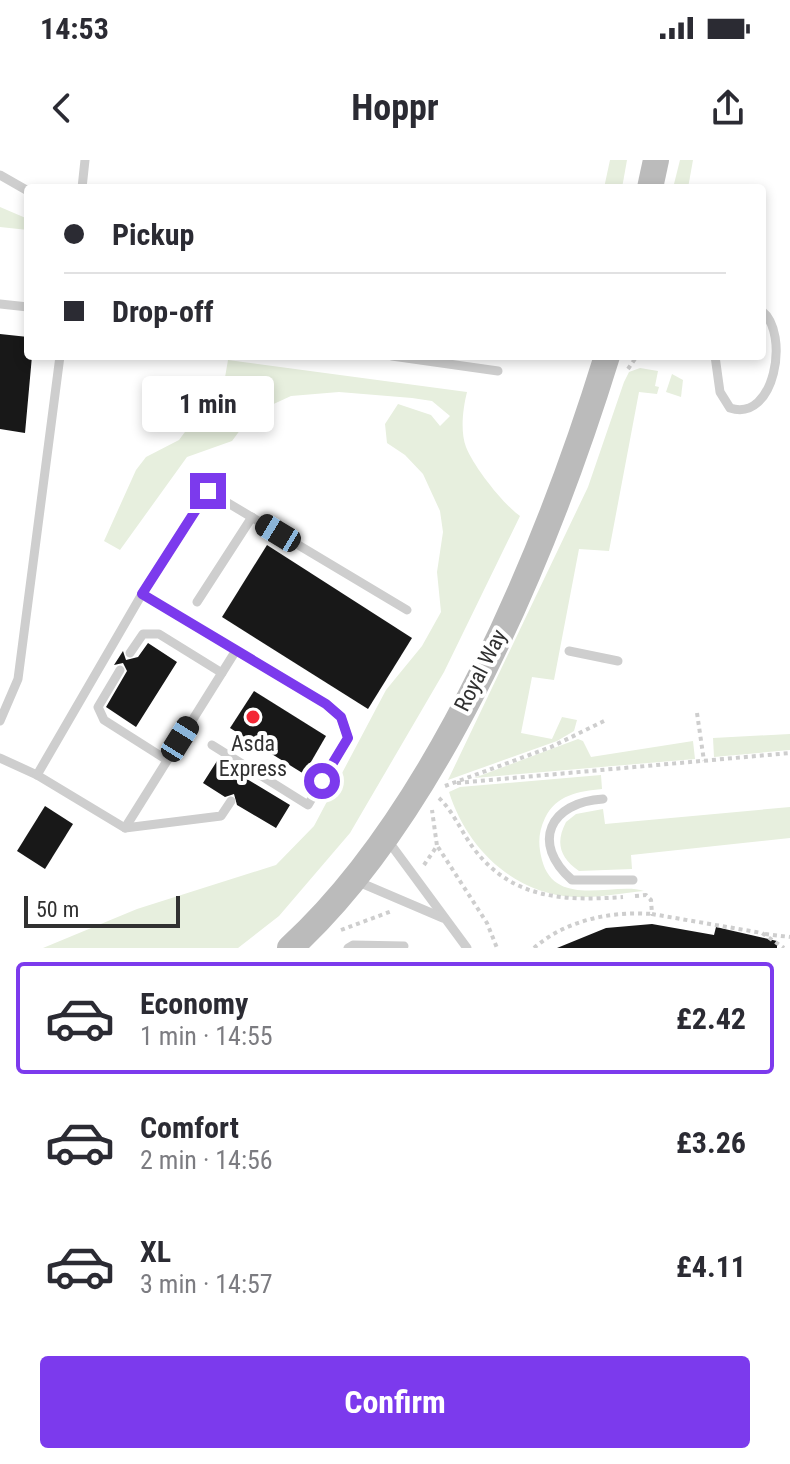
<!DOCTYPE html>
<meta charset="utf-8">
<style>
:root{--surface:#fff;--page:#f2f2f3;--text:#2b2b33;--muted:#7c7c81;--line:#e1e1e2;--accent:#7c3aed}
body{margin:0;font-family:"Roboto Condensed",sans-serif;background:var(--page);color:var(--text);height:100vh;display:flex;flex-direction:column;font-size:30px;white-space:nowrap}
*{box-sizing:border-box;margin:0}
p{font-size:26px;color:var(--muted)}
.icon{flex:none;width:44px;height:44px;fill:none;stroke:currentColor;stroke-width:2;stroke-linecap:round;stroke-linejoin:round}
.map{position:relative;height:788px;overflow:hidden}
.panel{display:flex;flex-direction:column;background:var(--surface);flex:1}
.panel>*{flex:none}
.hud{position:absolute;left:24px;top:24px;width:742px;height:176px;border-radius:8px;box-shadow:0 4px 12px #0003;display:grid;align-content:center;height:176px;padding:0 40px;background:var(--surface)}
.scale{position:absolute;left:24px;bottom:20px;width:156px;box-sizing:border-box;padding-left:8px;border:4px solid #313131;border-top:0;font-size:22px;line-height:28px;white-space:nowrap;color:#313131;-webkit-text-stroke:6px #fff;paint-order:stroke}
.end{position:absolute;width:36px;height:36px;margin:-18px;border:10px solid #7c3aed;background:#fff;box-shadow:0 0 0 4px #fff}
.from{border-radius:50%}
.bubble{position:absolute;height:56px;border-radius:8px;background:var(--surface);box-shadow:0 4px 12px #0003;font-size:26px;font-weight:700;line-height:56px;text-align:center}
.car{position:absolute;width:24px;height:48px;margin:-24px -12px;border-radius:10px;box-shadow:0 0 6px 2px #0007;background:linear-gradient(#222 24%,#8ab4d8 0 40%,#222 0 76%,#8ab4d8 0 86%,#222 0)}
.hud b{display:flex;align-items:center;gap:28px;height:76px;font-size:30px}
.hud b+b{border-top:2px solid var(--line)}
.hud i{width:20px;height:20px;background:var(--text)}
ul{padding:14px 0 0;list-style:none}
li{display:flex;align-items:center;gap:24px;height:112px;margin:0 16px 12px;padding:0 24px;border:4px solid transparent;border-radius:8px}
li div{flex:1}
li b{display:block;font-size:30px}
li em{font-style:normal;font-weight:700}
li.active{border-color:var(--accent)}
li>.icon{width:72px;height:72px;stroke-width:1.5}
.primary-button{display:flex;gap:16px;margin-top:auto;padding:16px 40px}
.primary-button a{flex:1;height:92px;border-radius:8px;background:var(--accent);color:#fff;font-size:32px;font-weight:700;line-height:92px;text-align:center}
.status{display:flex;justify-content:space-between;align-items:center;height:56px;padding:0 40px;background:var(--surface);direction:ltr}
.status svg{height:22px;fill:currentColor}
header{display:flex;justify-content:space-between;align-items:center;height:104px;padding:0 40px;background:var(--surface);font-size:36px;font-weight:700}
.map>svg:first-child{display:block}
</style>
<div class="status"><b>14:53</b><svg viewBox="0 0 49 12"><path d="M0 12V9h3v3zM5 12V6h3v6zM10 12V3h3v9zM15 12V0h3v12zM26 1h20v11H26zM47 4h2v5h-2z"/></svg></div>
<header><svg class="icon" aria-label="back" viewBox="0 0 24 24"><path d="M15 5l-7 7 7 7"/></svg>Hoppr<svg class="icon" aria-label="share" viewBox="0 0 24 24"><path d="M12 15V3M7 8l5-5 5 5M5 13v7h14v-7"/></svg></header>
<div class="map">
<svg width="790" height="788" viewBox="0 0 790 788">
<rect width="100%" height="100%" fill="#fff"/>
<g fill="#e7efde">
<path d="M 610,0 L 627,0 L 622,28 L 604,28 Z"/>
<path d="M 680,0 L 693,0 L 688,28 L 673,28 Z"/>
<path d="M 0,47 L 28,59 L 28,70 L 0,67 Z"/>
<path d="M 228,200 L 467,232 C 463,248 460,271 466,287 C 474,307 503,344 520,356 L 444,512 L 350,673 L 279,756 L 238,788 L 43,788 L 137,749 L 276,705 L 314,666 L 386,530 L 422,486 L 441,452 L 437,412 L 443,372 L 440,351 L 423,314 L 405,295 L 387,283 L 385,264 L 398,244 L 431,255 L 440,266 L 450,256 L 432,241 L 412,238 L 339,232 L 291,236 L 252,254 L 232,281 L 187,297 L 120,390 L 104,381 L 136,310 L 146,297 L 179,280 L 196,257 L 219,252 Z"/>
<path d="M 640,208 L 658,211 L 655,226 L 659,227 L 657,234 L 639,232 L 609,391 L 579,389 L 554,520 L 532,517 L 521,573 L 552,579 L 562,557 L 577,560 L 574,571 L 557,581 L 448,620 L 588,327 L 624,222 L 629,212 Z"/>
<path d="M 672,214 L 683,220 L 681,237 L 666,232 Z"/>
<path d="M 790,574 L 790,590 L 714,597 L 713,578 Z"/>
<path d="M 578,579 L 583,581 L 591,597 L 693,581 L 695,599 L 474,618 Z"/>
<path d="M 601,615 L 602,629 C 579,631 556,635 545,658 C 538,673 538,685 542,700 C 555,750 616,721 644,731 C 622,733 598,738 575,737 C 514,734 467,689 449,632 L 460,627 Z"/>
<path d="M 790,647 L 790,678 L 631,695 L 632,709 L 579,711 C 560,698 555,683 566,662 L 576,654 L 603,649 L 605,664 Z"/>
</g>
<g fill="#181818">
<path d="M 0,174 L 28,177 L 28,196 L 32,196 L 25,273 L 0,269 Z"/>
<path d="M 267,385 L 412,478 L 368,549 L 222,457 Z"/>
<path d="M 148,483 L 177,502 L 136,567 L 106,547 L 127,511 L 123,503 L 114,505 L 123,491 L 126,500 L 138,497 Z"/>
<path d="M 254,531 L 326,576 L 304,614 L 230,568 Z"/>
<path d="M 217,601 L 290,645 L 276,668 L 237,645 L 234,634 L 225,637 L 203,623 Z"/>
<path d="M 45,646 L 73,664 L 45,709 L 17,691 Z"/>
<path d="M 652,764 L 714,775 L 716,767 L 777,781 L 777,788 L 557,788 L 606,768 Z"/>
</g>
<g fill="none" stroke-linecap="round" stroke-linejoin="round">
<g stroke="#cecece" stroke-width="4" stroke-dasharray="4 4" stroke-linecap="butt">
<path d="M 628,209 L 637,196"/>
<path d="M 697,553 L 704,601"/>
<path d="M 457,623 L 790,593"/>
<path d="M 445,626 L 551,587 L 604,561"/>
<path d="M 439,638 C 453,651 462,673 474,689 C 513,740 566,741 623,737"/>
<path d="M 438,687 L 487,763 L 497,788"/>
<path d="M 424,705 L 437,686 L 432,650"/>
<path d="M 635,736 L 646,735 L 651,740 L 652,754 L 762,773 L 784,788"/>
<path d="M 341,770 L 392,751"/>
<path d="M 765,774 L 790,777"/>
<path d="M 534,788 C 566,760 611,751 652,754"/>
</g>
<g stroke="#cecece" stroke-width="9">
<path d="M 0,15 L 28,31"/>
<path d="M 82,28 L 85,0"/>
<path d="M 0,144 L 28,147"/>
<path d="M 392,196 L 498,211"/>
<path d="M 715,196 L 720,232 L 730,248 C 775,263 790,173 762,151"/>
<path d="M 142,434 L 326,544 L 341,557 L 348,578 L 308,645 L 212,585"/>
<path d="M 197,442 L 252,357"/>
<path d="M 569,491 L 618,501"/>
<path d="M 130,493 L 143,474 L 159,474 L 222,513"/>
<path d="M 120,510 L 98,547 L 104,560 L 167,600"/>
<path d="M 0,561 L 18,519 L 60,196"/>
<path d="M 0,598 L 37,615 L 125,668 L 221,656 L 231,641"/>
<path d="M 37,615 L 142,434 L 208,331 L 407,450"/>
<path d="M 603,639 C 550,642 530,683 572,720 L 633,720"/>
<path d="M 125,668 L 235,492"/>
<path d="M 386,678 L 467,788"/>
<path d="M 354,720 L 443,758"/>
<path d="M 348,788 L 353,785 L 404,786"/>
</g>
<g stroke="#bbb" stroke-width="26">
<path d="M 650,28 L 656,0"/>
<path d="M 290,788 C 439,652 548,387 607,196"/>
</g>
</g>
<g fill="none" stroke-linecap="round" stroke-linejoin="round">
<path stroke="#7c3aed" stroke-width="10" d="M 208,331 L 142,434 L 326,544 L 341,557 L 348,578 L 322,621"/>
</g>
<circle fill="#f42735" stroke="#fff" stroke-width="3" cx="253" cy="557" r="8"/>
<g text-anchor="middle" stroke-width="8" stroke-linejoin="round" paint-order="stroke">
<g font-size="22" fill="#313131" stroke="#fff">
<text transform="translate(480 510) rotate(-63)" y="8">Royal Way</text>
</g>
<g font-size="22" fill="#313131" stroke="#fff">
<text x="253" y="591">Asda<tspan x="253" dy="25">Express</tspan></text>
</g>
</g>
</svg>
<div class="scale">50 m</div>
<i class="end from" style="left:322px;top:621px"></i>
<i class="end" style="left:208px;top:331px"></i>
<div class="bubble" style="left:142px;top:216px;width:132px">1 min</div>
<i class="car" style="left:278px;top:373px;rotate:301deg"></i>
<i class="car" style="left:180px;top:579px;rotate:32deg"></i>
<div class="hud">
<b><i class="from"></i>Pickup</b>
<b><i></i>Drop-off</b>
</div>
</div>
<section class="panel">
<ul>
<li class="active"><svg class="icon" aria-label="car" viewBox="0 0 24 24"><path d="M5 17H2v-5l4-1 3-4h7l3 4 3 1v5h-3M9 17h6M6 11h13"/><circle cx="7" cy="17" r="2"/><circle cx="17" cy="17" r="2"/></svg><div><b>Economy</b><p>1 min · 14:55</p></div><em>£2.42</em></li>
<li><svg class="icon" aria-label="car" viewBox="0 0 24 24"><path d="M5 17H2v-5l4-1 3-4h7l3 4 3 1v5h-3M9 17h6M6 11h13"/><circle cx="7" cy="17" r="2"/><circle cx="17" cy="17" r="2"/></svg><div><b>Comfort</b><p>2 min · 14:56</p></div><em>£3.26</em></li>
<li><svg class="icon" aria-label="car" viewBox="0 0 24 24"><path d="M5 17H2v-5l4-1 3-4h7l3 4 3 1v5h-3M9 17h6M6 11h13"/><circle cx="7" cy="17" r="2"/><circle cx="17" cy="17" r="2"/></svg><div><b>XL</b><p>3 min · 14:57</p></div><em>£4.11</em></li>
</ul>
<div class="primary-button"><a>Confirm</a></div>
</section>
